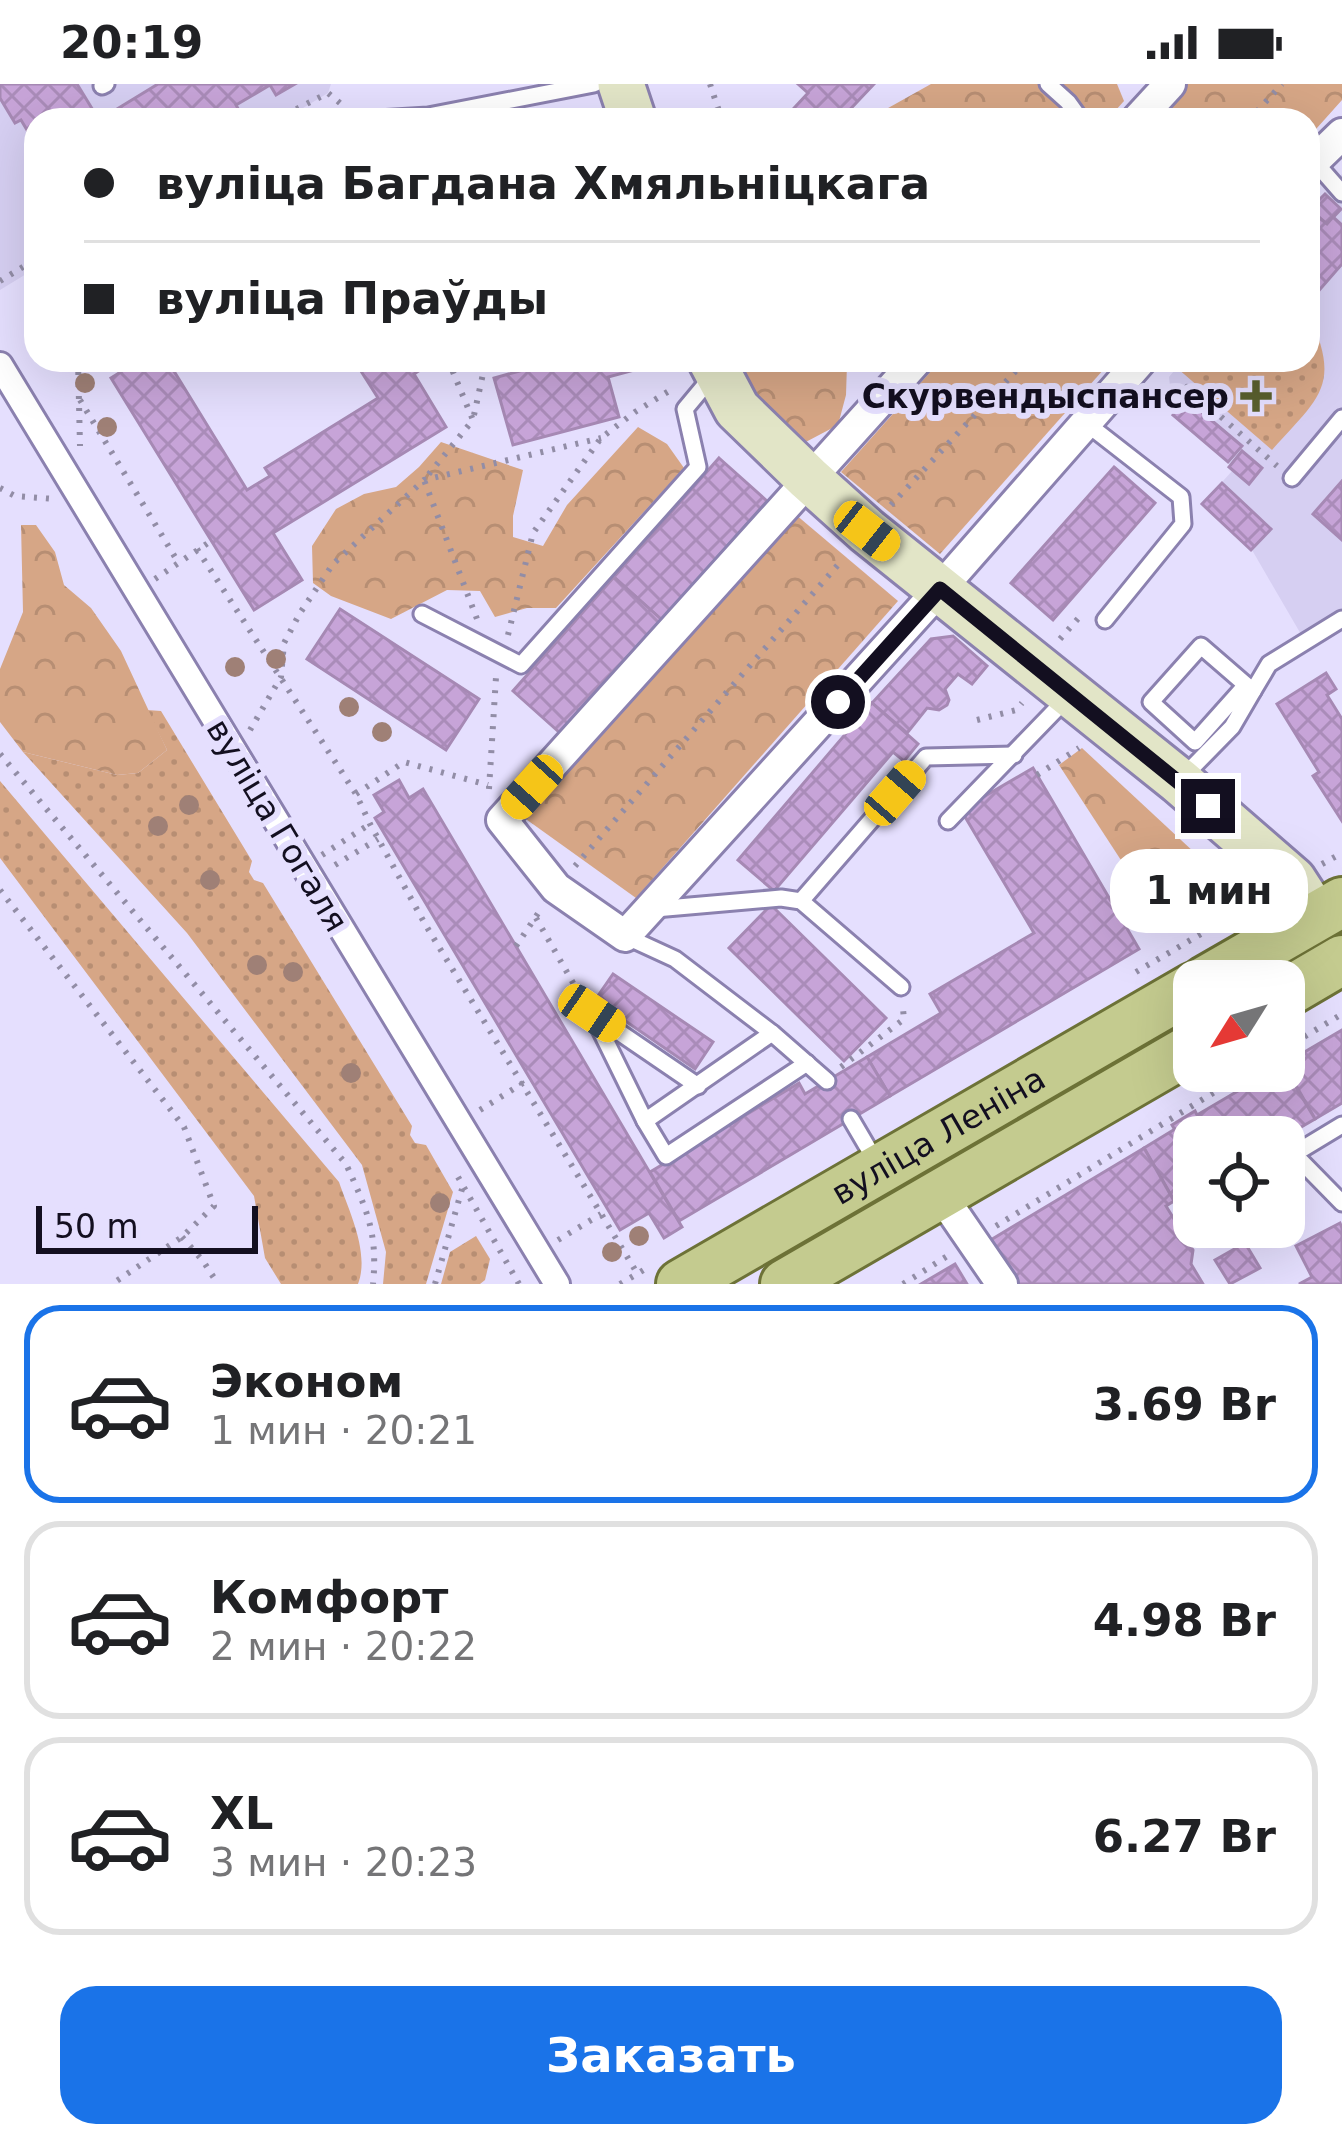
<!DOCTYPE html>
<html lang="ru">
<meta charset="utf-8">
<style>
:root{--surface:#fff;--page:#f6f6f6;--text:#202124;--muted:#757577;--line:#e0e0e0;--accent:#1a73e8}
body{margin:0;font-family:"DejaVu Sans",sans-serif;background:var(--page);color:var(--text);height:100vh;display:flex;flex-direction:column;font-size:45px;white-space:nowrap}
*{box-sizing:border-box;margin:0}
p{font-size:39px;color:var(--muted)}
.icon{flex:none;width:66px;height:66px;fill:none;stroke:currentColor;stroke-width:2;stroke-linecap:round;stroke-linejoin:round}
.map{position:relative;height:1200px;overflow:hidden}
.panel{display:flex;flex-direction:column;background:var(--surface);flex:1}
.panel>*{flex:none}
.hud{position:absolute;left:24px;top:24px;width:1296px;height:264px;border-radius:36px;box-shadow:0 12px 48px #0002;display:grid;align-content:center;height:264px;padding:0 60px;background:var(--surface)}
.needle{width:78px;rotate:233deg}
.buttons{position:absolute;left:1173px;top:876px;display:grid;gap:24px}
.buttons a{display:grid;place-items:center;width:132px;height:132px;border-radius:24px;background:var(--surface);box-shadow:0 12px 48px #0002;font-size:60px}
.scale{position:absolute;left:36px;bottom:30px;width:222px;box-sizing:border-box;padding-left:12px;border:6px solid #130f20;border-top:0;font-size:33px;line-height:42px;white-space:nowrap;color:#130f20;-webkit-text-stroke:9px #e5dffe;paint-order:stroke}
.end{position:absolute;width:54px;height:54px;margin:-27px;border:15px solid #130f20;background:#fff;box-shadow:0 0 0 6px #fff}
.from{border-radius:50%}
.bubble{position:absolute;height:84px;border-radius:36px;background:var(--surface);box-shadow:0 12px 48px #0002;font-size:39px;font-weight:800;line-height:84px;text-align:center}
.car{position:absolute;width:36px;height:72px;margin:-36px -18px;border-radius:15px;box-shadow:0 0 9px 3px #0007;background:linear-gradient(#f5c518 24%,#345 0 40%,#f5c518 0 76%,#345 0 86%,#f5c518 0)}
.hud b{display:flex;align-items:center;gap:42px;height:114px;font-size:45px}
.hud b+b{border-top:3px solid var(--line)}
.hud i{width:30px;height:30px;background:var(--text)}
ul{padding:21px 0 0;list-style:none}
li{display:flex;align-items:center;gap:36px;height:198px;margin:0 24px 18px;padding:0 36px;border:6px solid var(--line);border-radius:36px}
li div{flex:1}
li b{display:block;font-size:45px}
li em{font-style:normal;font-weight:800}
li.selected{border-color:var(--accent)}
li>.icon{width:108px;height:108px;stroke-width:1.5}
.button{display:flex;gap:24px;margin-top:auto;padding:24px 60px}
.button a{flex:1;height:138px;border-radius:36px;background:var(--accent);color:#fff;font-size:48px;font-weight:800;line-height:138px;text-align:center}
.status{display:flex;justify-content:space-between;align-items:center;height:84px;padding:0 60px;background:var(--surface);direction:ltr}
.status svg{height:33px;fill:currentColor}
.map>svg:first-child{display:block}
</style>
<div class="status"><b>20:19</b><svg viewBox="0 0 49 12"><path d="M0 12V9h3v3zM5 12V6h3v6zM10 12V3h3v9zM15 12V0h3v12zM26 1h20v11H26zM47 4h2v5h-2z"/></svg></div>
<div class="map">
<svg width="1342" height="1200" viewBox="0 0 1342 1200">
<defs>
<pattern id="grass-dots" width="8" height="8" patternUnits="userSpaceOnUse" patternTransform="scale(3)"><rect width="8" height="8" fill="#d6a686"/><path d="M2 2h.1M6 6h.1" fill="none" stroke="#b78e73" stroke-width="1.8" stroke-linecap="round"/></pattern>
<pattern id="forest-crowns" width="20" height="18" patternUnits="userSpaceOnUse" patternTransform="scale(3)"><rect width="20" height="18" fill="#d6a686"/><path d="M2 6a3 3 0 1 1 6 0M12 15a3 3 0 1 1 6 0" fill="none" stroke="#b78e73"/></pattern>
<pattern id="building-cross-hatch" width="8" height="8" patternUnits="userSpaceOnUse" patternTransform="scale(3)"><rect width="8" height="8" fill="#c7a4d8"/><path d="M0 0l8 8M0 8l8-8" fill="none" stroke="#aa8cb9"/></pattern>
</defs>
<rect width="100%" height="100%" fill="#e5dffe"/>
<g fill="#d6cff2">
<path d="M 0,0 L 331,0 L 328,9 L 283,36 L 36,36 L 36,184 L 0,206 Z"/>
<path d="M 1342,90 L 1342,524 L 1302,552 L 1252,466 L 1202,420 L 1233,386 L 1228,378 L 1173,331 L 1169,293 L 1183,276 L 1308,276 L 1308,128 Z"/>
</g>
<g fill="url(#grass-dots)">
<path d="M 1308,228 C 1342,302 1320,312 1272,366 L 1177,284 L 1183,276 L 1308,276 Z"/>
<path d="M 147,626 L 161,627 L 252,777 L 249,788 L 254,796 L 263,799 L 412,1042 L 410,1051 L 415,1059 L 426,1061 L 453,1108 L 426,1200 L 383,1200 L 386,1168 L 362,1081 L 187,849 L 23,668 L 117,691 L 138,689 L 167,666 Z"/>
<path d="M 0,697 L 339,1098 C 349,1127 370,1169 358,1200 L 281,1200 L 265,1174 L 254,1112 L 0,774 Z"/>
<path d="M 476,1152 L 490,1175 L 485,1196 L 480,1200 L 441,1200 L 450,1168 Z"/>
</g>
<g fill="url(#forest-crowns)">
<path d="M 931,0 L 1117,0 L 1124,17 L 1107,36 L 874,36 L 881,28 Z"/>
<path d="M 1185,0 L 1342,0 L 1342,16 L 1308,54 L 1308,36 L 1153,36 Z"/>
<path d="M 731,276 L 851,276 L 847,280 L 846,311 L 838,341 L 802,360 L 737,297 Z"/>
<path d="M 941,276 L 1112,276 L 940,470 L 841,388 Z"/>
<path d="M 638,343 L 667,360 L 684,384 L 556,524 L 527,524 L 495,533 L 480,507 L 447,506 L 391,535 L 331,512 L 313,499 L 312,462 L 336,425 L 364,410 L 396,403 L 419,383 L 441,358 L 523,386 L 513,432 L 513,453 L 543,462 L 567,421 Z"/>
<path d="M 795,430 L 898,517 L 636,814 L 523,733 Z"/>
<path d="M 21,441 L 36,441 L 55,468 L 64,501 L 91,524 L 121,567 L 167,666 L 138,689 L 117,691 L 23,668 L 0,638 L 0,585 L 23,528 Z"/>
<path d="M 1082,664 L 1238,809 L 1192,846 L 1158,833 L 1059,681 Z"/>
</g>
<g fill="url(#building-cross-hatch)" stroke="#a689b4" stroke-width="3">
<path d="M 0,0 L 77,0 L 99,36 L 158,0 L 295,0 L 276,11 L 270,1 L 236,21 L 241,30 L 231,36 L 36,36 L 36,61 L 21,36 L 15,39 L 0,14 Z"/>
<path d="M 798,0 L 874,0 L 840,36 L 783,36 L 808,9 Z"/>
<path d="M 1325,110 L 1341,125 L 1327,140 L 1310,125 Z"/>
<path d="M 1318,133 L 1327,140 L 1333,133 L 1342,141 L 1342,180 L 1308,219 L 1308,145 Z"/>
<path d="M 140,276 L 175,276 L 169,279 L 247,406 L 270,392 L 265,384 L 378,314 L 354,276 L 422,276 L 426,282 L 414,290 L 446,343 L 273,449 L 302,496 L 254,526 L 111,294 Z"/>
<path d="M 560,276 L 656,276 L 657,280 L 608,293 L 619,333 L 513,361 L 494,294 Z"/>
<path d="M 1186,315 L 1242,362 L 1228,378 L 1173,331 Z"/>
<path d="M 1242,367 L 1262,384 L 1249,400 L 1229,383 Z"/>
<path d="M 719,374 L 767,417 L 662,536 L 614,493 Z"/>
<path d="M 1114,383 L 1155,419 L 1053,536 L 1011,499 Z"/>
<path d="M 1342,397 L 1342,456 L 1313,430 Z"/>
<path d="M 1222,399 L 1271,445 L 1251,466 L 1202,420 Z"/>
<path d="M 614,493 L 662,536 L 560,649 L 513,607 Z"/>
<path d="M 340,525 L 479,615 L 446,666 L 307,575 Z"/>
<path d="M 953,552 L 987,582 L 972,600 L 958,590 L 945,605 L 949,616 L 947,621 L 939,626 L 927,624 L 907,649 L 872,619 L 931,555 Z"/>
<path d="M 1326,589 L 1336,605 L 1327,611 L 1342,635 L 1342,737 L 1313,692 L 1319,688 L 1277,620 Z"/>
<path d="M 872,619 L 918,660 L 904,677 L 893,668 L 774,807 L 738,776 Z"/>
<path d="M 1033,684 L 1139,865 L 890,1012 L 867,973 L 941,929 L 930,910 L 1034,849 L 961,726 Z"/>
<path d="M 399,696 L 409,714 L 423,705 L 682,1143 L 664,1154 L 649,1129 L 620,1146 L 375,734 L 384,728 L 374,711 Z"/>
<path d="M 771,821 L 886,934 L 844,977 L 729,864 Z"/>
<path d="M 613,890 L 713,958 L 695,985 L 595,916 Z"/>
<path d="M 1342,946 L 1342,1019 L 1315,1035 L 1284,980 Z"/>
<path d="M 867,973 L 890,1012 L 679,1137 L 650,1088 L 799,999 L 805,1010 Z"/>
<path d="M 1284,983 L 1315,1035 L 1284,1053 L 1194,1053 L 1194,1078 L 1172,1041 L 1195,1027 L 1197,1031 L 1272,987 L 1284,987 Z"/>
<path d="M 1175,1045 L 1194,1078 L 1194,1116 L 1179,1125 L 1144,1064 Z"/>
<path d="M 1144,1064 L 1174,1117 L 1166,1122 L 1193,1166 L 1191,1180 L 1203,1200 L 1016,1200 L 989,1157 Z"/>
<path d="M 1340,1139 L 1342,1144 L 1342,1200 L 1299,1200 L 1312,1193 L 1296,1162 Z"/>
<path d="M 1245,1159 L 1260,1184 L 1230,1200 L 1215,1176 Z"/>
<path d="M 955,1180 L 967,1200 L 921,1200 Z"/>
</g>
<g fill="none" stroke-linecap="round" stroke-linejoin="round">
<g stroke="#8b81af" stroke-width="21">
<g id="service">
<path d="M 1048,0 L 1068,18 L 1081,36"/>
<path d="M 102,2 L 106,0"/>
<path d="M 361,36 L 428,32 L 594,0"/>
<path d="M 1314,77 L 1342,109"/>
<path d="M 1086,339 L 1181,413 L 1183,440 L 1105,536"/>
<path d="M 1292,394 L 1342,334"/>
<path d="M 422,530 L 521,581 L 698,383 L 685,325 L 710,295"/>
<path d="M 1253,607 L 1269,580 L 1342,535"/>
<path d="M 1181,695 L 1232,643 L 1253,607 L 1201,562 L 1151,618 L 1195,658 L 1245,602"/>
<path d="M 948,737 L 1069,612"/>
<path d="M 801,817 L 926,673 L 1014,671"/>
<path d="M 655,825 L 781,814 L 801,817 L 901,903"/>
<path d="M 625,852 L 675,875 L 772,949 L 827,997"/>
<path d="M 592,929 L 645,1037 L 772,949"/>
<path d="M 594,931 L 698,1002"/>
<path d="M 851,1035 L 878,1081"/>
<path d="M 645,1037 L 666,1072 L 807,979"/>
<path d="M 1294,1070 L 1342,1119"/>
<path d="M 1284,1083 L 1294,1070 L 1342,1041"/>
</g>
</g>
<g stroke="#8b81af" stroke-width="30">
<path id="pedestrian" d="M 0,281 L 557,1200"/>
</g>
<g stroke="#8b81af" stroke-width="36">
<g id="minor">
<path d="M 1137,36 L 1170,0"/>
<path d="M 1308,83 L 1342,50"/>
<path d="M 917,276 L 502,736 L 556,804 L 625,852 L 940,505 L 1141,276"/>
<path d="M 941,1111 L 1002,1200"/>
</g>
</g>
<g stroke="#8b81af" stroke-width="51">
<g id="secondary">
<path d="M 621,0 L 633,36"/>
<path d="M 711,276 L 737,325 L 808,394 L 867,447 L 1179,697 L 1293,796 L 1317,833"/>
</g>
</g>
<g stroke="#6d7237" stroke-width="54">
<g id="primary">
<path d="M 1205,897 L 1342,818"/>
<path d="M 1284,910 L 1342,876"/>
<path id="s1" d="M 681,1200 L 1194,903"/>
<path d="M 785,1200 L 1194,963"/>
</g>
</g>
<g stroke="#928da6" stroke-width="6" stroke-dasharray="3 9" stroke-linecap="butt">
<path d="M 710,0 L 722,36"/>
<path d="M 275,36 L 328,9 L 346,24"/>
<path d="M 1249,36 L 1282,0"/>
<path d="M 0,197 L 36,175"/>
<path d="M 78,276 L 80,362"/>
<path d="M 448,276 L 473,336 L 424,396 L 477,535"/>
<path d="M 1177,314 L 1187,303 L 1277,382"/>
<path d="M 80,316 L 178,478"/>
<path d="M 474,331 L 486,276"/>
<path d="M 0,404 L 15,412 L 54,415"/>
<path d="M 891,421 L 1026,276"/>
<path d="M 197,465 L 356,710 L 370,740 L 425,840 L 637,1189"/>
<path d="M 155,495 L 211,457"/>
<path d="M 508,551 L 533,449 L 601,354 L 635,328 L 669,307"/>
<path d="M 1060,555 L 1083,529"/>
<path d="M 977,636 L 1016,626 L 1022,619"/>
<path d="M 250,646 L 281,593 L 284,559 L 300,529 L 333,480 L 424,396 L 601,354"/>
<path d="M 0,670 L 346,1080 C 367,1126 378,1149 373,1200"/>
<path d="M 1037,691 L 1079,664"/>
<path d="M 489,705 L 496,593"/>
<path d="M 356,710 L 404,678 L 488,701"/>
<path d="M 322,771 L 370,740"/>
<path d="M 1322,780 L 1342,769"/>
<path d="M 335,781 L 378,755"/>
<path d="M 575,782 L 843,475"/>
<path d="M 0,806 L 184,1043 L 214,1122 L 182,1153 L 112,1200"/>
<path d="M 536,834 L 580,911"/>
<path d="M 516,862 L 541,825"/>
<path d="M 1136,888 L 1259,816"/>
<path d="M 1284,965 L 1342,930"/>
<path d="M 841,983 L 904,935 L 903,925"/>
<path d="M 480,1026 L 523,999"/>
<path d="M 458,1093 L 519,1200"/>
<path d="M 996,1142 L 1249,987"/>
<path d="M 182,1153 L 203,1177 L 218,1200"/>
<path d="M 558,1156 L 601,1130"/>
<path d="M 435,1200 L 462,1105"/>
<path d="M 620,1200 L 647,1184"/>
<path d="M 903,1200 L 949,1171"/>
</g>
<use href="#service" stroke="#fff" stroke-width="15"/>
<use href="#pedestrian" stroke="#fff" stroke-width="24"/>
<use href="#minor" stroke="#fff" stroke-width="30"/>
<use href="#secondary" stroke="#e2e5c7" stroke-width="45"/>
<use href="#primary" stroke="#c4cb8f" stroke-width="48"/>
</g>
<g fill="#9f8076">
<circle cx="85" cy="299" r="10"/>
<circle cx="107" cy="343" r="10"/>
<circle cx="276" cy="575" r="10"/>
<circle cx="235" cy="583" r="10"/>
<circle cx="349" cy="623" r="10"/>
<circle cx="382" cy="648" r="10"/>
<circle cx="189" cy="721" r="10"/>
<circle cx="158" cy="742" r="10"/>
<circle cx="210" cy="796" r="10"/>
<circle cx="257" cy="881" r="10"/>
<circle cx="293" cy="888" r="10"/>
<circle cx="351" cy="989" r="10"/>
<circle cx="440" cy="1119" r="10"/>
<circle cx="639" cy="1152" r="10"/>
<circle cx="612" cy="1168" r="10"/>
</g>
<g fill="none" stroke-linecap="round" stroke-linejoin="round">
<path stroke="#130f20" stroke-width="15" d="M 838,618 L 940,505 L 1208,722"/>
</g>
<path fill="#595f2d" stroke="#e5dffe" stroke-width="4.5" d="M1250 294h12v12h12v12h-12v12h-12v-12h-12v-12h12z"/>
<g text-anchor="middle" stroke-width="12" stroke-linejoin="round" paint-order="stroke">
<g font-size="33" font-weight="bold" fill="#130f20" stroke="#e5dffe" text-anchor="end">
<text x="1229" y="324">Скурвендыспансер</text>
</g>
<g font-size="33" fill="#130f20" stroke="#e5dffe">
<text transform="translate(278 741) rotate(59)" y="12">вуліца Гогаля</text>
<text dy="12" stroke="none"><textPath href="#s1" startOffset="297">вуліца Леніна</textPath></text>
</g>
</g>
</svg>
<div class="buttons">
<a><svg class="needle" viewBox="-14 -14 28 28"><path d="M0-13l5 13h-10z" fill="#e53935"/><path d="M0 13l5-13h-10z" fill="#757577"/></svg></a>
<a><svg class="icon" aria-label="locate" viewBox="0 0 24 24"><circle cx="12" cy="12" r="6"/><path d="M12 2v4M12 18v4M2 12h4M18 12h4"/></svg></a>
</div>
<div class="scale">50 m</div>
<i class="end from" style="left:838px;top:618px"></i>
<i class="end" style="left:1208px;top:722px"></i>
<div class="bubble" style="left:1110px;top:765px;width:198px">1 мин</div>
<i class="car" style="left:867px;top:447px;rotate:128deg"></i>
<i class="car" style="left:532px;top:703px;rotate:222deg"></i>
<i class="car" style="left:895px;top:709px;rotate:41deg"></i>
<i class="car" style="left:592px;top:929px;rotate:124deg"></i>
<div class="hud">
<b><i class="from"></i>вуліца Багдана Хмяльніцкага</b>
<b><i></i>вуліца Праўды</b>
</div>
</div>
<section class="panel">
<ul>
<li class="selected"><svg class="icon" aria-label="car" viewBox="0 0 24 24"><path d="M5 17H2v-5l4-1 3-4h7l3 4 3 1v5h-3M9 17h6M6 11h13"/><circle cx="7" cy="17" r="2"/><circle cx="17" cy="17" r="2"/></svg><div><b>Эконом</b><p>1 мин · 20:21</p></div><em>3.69 Br</em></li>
<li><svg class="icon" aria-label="car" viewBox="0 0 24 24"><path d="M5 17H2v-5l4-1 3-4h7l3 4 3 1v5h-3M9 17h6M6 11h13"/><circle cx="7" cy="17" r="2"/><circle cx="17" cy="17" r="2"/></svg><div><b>Комфорт</b><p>2 мин · 20:22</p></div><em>4.98 Br</em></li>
<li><svg class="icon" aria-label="car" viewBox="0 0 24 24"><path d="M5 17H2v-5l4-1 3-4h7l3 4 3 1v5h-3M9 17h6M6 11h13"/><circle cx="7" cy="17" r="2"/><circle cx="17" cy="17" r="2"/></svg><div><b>XL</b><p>3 мин · 20:23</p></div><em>6.27 Br</em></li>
</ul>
<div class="button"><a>Заказать</a></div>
</section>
